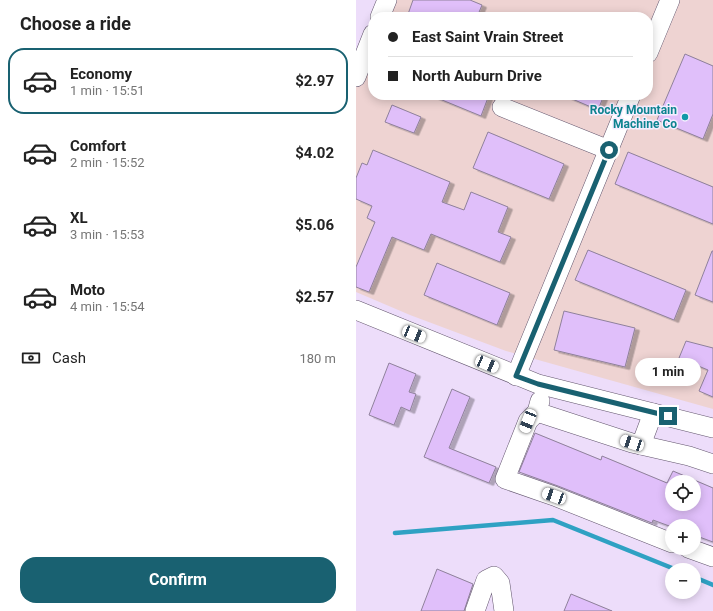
<!DOCTYPE html>
<meta charset="utf-8">
<style>
:root{--surface:#fff;--page:#f2f2f2;--text:#222;--muted:#767676;--line:#e0e0e0;--accent:#196171}
body{margin:0;font-family:Roboto,sans-serif;background:var(--page);color:var(--text);height:100vh;display:flex;flex-direction:column;font-size:15px;white-space:nowrap}
*{box-sizing:border-box;margin:0}
p{font-size:13px;color:var(--muted)}
.icon{flex:none;width:22px;height:22px;fill:none;stroke:currentColor;stroke-width:2;stroke-linecap:round;stroke-linejoin:round}
.map{position:relative;flex:1;overflow:hidden}
.panel{display:flex;flex-direction:column;background:var(--surface);width:356px}
.panel>*{flex:none}
.hud{position:absolute;left:12px;top:12px;width:285px;height:88px;border-radius:16px;box-shadow:0 2px 10px #0003;display:grid;align-content:center;height:88px;padding:0 20px;background:var(--surface)}
.fabs{position:absolute;left:309px;top:475px;display:grid;gap:8px}
.fabs a{display:grid;place-items:center;width:36px;height:36px;border-radius:50%;background:var(--surface);box-shadow:0 2px 10px #0003;font-size:20px}
.end{position:absolute;width:18px;height:18px;margin:-9px;border:5px solid #196171;background:#fff;box-shadow:0 0 0 2px #fff}
.from{border-radius:50%}
.bubble{position:absolute;height:28px;border-radius:14px;background:var(--surface);box-shadow:0 2px 10px #0003;font-size:13px;font-weight:700;line-height:28px;text-align:center}
.car{position:absolute;width:12px;height:24px;margin:-12px -6px;border-radius:5px;box-shadow:0 0 3px 1px #0007;background:linear-gradient(#fff 24%,#345 0 40%,#fff 0 76%,#345 0 86%,#fff 0)}
.hud b{display:flex;align-items:center;gap:14px;height:38px;font-size:15px}
.hud b+b{border-top:1px solid var(--line)}
.hud i{width:10px;height:10px;background:var(--text)}
ul{padding:0;list-style:none}
li{display:flex;align-items:center;gap:12px;height:66px;margin:0 8px 6px;padding:0 12px;border:2px solid transparent;border-radius:16px}
li div{flex:1}
li b{display:block;font-size:15px}
li em{font-style:normal;font-weight:700}
li.active{border-color:var(--accent)}
li>.icon{width:36px;height:36px;stroke-width:1.5}
h2{padding:0 20px;font-size:18px;line-height:48px}
.pay{display:flex;align-items:center;gap:10px;height:44px;padding:0 20px;font-size:15px}
.pay p{margin-inline-start:auto}
.primary-button{display:flex;gap:8px;margin-top:auto;padding:8px 20px}
.primary-button a{flex:1;height:46px;border-radius:16px;background:var(--accent);color:#fff;font-size:16px;font-weight:700;line-height:46px;text-align:center}
main{display:flex;flex:1;min-height:0}
.map>svg:first-child{display:block}
</style>
<main>
<section class="panel">
<h2>Choose a ride</h2>
<ul>
<li class="active"><svg class="icon" aria-label="car" viewBox="0 0 24 24"><path d="M5 17H2v-5l4-1 3-4h7l3 4 3 1v5h-3M9 17h6M6 11h13"/><circle cx="7" cy="17" r="2"/><circle cx="17" cy="17" r="2"/></svg><div><b>Economy</b><p>1 min · 15:51</p></div><em>$2.97</em></li>
<li><svg class="icon" aria-label="car" viewBox="0 0 24 24"><path d="M5 17H2v-5l4-1 3-4h7l3 4 3 1v5h-3M9 17h6M6 11h13"/><circle cx="7" cy="17" r="2"/><circle cx="17" cy="17" r="2"/></svg><div><b>Comfort</b><p>2 min · 15:52</p></div><em>$4.02</em></li>
<li><svg class="icon" aria-label="car" viewBox="0 0 24 24"><path d="M5 17H2v-5l4-1 3-4h7l3 4 3 1v5h-3M9 17h6M6 11h13"/><circle cx="7" cy="17" r="2"/><circle cx="17" cy="17" r="2"/></svg><div><b>XL</b><p>3 min · 15:53</p></div><em>$5.06</em></li>
<li><svg class="icon" aria-label="car" viewBox="0 0 24 24"><path d="M5 17H2v-5l4-1 3-4h7l3 4 3 1v5h-3M9 17h6M6 11h13"/><circle cx="7" cy="17" r="2"/><circle cx="17" cy="17" r="2"/></svg><div><b>Moto</b><p>4 min · 15:54</p></div><em>$2.57</em></li>
</ul>
<div class="pay"><svg class="icon" aria-label="cash" viewBox="0 0 24 24"><path d="M3 7h18v10H3z"/><circle cx="12" cy="12" r="2"/></svg>Cash<p>180 m</p></div>
<div class="primary-button"><a>Confirm</a></div>
</section>
<div class="map">
<svg width="357" height="611" viewBox="0 0 357 611">
<defs>
<filter id="shadow"><feDropShadow dx="4.5" dy="2.5" stdDeviation="0" flood-color="#0004"/></filter>
</defs>
<rect width="100%" height="100%" fill="#edddfa"/>
<path fill="#eed3d2" d="M 32,0 L 357,0 L 357,409 L 150,351 L 54,315 L 0,292 L 0,79 L 17,37 L 17,95 L 292,95 L 292,17 L 25,17 Z"/>
<g fill="none" stroke-linecap="round" stroke-linejoin="round">
<g stroke="#2fa1c3" stroke-width="4.5">
<path d="M 39,533 L 197,520 L 321,570"/>
<path d="M 338,577 L 357,585"/>
</g>
</g>
<g fill="#e0bffa" stroke="#8f819b" fill-rule="evenodd" filter="url(#shadow)">
<path d="M 57,0 L 114,0 L 126,5 L 121,17 L 51,17 Z"/>
<path d="M 329,54 L 357,66 L 357,114 L 347,139 L 301,120 Z"/>
<path d="M 74,95 L 133,95 L 125,116 Z"/>
<path d="M 207,95 L 248,95 L 242,110 Z"/>
<path d="M 36,105 L 65,117 L 58,133 L 29,122 Z"/>
<path d="M 132,132 L 208,164 L 193,199 L 117,168 Z"/>
<path d="M 17,150 L 94,182 L 86,202 L 108,210 L 115,192 L 152,207 L 142,232 L 155,237 L 144,262 L 75,234 L 68,250 L 36,237 L 13,292 L 0,287 L 0,267 L 19,222 L 11,218 L 16,206 L 0,199 L 0,178 L 6,163 L 11,165 Z"/>
<path d="M 272,152 L 357,187 L 357,224 L 259,184 Z"/>
<path d="M 232,250 L 330,290 L 318,320 L 219,280 Z"/>
<path d="M 356,251 L 357,251 L 357,302 L 339,295 Z"/>
<path d="M 81,263 L 154,293 L 141,325 L 68,295 Z"/>
<path d="M 208,311 L 279,328 L 269,367 L 198,350 Z"/>
<path d="M 330,341 L 357,348 L 357,397 L 343,391 L 352,370 L 323,358 Z"/>
<path d="M 33,363 L 60,374 L 53,392 L 60,394 L 54,411 L 45,407 L 38,425 L 13,415 Z"/>
<path d="M 96,389 L 114,397 L 93,448 L 140,467 L 133,483 L 68,457 Z"/>
<path d="M 179,433 L 245,460 L 246,456 L 311,483 L 317,471 L 357,488 L 357,542 L 338,535 L 338,526 L 316,527 L 297,520 L 296,523 L 202,486 L 163,472 ZM 316,482 L 338,482 L 338,504 L 316,504 Z"/>
<path d="M 81,569 L 117,584 L 108,611 L 65,611 Z"/>
<path d="M 215,594 L 256,611 L 208,611 Z"/>
</g>
<g fill="none" stroke-linecap="round" stroke-linejoin="round">
<g stroke="#63566e" stroke-width="20">
<g id="minor">
<path d="M 24,17 L 31,0"/>
<path d="M 292,53 L 314,0"/>
<path d="M 0,77 L 17,34"/>
<path d="M 146,107 L 253,150"/>
<path d="M 0,310 L 182,384 L 357,428"/>
<path d="M 160,376 L 275,95"/>
<path d="M 184,401 L 181,412 L 276,443 L 333,456 L 357,464"/>
<path d="M 181,412 L 172,421 L 149,479 L 198,496 L 316,543"/>
<path d="M 285,445 L 297,413"/>
<path d="M 332,548 L 357,557"/>
<path d="M 119,611 L 130,580 L 138,576 L 144,583 L 148,611"/>
</g>
</g>
<use href="#minor" stroke="#fff" stroke-width="19"/>
</g>
<g fill="none" stroke-linecap="round" stroke-linejoin="round">
<path stroke="#196171" stroke-width="5" d="M 253,150 L 160,376 L 182,384 L 312,416"/>
</g>
<circle fill="#0f9aa8" stroke="#f6edff" stroke-width="1.5" cx="329" cy="117" r="4"/>
<g text-anchor="middle" stroke-width="3" stroke-linejoin="round" paint-order="stroke">
<g font-size="12" font-weight="bold" fill="#0d838f" stroke="#f6edff" text-anchor="end">
<text x="321" y="114">Rocky Mountain<tspan x="321" dy="14">Machine Co</tspan></text>
</g>
</g>
</svg>
<div class="fabs">
<a><svg class="icon" aria-label="locate" viewBox="0 0 24 24"><circle cx="12" cy="12" r="6"/><path d="M12 2v4M12 18v4M2 12h4M18 12h4"/></svg></a>
<a>+</a>
<a>−</a>
</div>
<i class="end from" style="left:253px;top:150px"></i>
<i class="end" style="left:312px;top:416px"></i>
<div class="bubble" style="left:279px;top:358px;width:66px">1 min</div>
<i class="car" style="left:58px;top:334px;rotate:112deg"></i>
<i class="car" style="left:131px;top:364px;rotate:113deg"></i>
<i class="car" style="left:172px;top:421px;rotate:202deg"></i>
<i class="car" style="left:276px;top:443px;rotate:288deg"></i>
<i class="car" style="left:198px;top:496px;rotate:290deg"></i>
<div class="hud">
<b><i class="from"></i>East Saint Vrain Street</b>
<b><i></i>North Auburn Drive</b>
</div>
</div>
</main>
